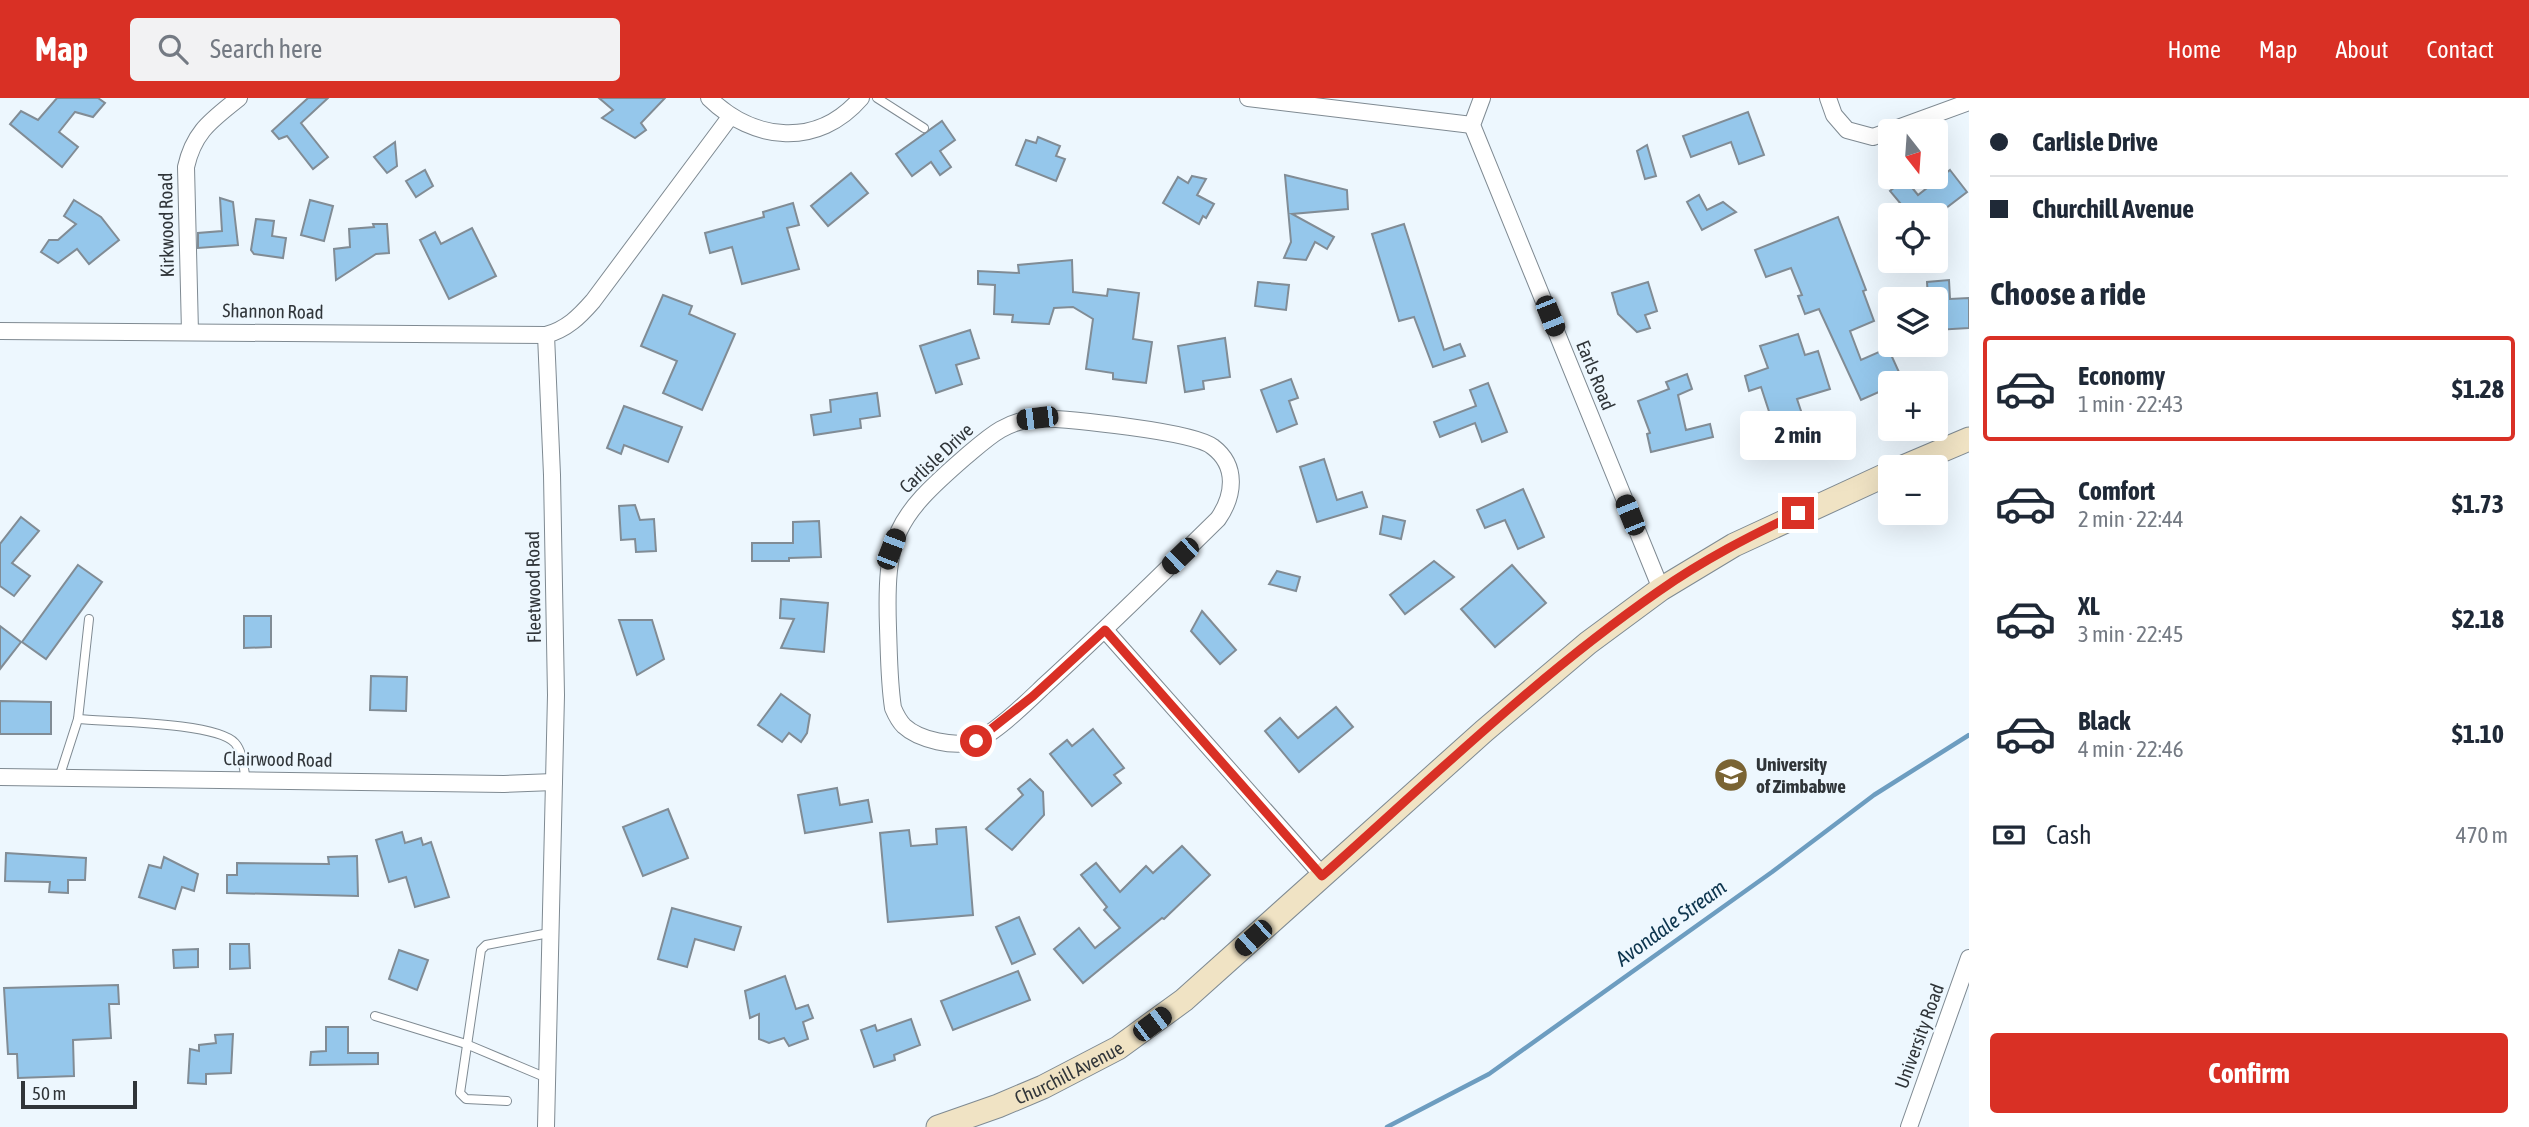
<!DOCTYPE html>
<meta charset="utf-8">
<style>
:root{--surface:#fff;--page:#f2f2f3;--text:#1f2937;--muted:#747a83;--line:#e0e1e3;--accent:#d93025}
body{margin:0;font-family:"Asap Condensed",sans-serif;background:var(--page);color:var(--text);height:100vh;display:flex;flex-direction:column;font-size:26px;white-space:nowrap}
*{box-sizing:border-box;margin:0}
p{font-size:23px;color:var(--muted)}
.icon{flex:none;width:38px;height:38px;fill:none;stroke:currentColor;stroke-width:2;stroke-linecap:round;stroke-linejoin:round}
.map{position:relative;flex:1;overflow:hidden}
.side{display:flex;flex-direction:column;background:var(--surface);width:560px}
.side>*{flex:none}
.guide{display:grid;align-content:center;height:154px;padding:0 21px;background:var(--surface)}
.needle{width:46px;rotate:163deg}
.fabs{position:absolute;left:1878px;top:21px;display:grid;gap:14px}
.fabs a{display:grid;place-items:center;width:70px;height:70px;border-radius:7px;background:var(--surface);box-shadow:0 7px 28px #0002;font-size:35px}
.scale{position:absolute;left:21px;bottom:18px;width:116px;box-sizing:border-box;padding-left:7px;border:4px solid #303539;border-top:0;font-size:19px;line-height:24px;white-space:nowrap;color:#303539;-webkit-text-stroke:5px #edf7fe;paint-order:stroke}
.end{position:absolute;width:32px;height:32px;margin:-16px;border:9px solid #d93025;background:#fff;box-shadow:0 0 0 4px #fff}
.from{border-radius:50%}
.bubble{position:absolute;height:49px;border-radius:7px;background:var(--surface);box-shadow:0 7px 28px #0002;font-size:23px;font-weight:700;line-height:49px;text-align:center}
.car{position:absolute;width:21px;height:42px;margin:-21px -10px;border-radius:9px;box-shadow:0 0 5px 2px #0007;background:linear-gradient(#222 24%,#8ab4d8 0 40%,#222 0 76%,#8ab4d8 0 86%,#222 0)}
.guide b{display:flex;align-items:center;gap:24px;height:66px;font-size:26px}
.guide b+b{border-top:2px solid var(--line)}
.guide i{width:18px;height:18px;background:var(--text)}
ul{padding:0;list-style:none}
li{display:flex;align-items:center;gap:21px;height:105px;margin:0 14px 10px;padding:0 7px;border:4px solid transparent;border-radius:7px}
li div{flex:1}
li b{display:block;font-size:26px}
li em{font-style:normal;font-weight:700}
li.active{border-color:var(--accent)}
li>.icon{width:63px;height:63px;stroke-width:1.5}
h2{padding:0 21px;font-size:32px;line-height:84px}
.pay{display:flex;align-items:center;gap:18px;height:77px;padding:0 21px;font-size:26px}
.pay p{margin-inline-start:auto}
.action{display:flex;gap:14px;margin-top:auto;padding:14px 21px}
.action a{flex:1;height:80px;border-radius:7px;background:var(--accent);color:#fff;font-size:28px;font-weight:700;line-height:80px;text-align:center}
header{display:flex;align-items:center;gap:42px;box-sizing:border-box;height:98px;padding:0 35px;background:var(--accent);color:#fff}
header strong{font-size:33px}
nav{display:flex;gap:38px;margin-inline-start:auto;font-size:24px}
.search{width:490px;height:63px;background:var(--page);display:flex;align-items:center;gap:18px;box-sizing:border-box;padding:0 24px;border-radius:7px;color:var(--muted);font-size:26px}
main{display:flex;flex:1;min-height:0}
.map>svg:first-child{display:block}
</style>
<header>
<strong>Map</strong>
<div class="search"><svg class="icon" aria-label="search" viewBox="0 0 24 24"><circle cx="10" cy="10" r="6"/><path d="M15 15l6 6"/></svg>Search here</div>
<nav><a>Home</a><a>Map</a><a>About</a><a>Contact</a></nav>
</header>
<main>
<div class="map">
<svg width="1969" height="1029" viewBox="0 0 1969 1029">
<rect width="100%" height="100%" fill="#edf7fe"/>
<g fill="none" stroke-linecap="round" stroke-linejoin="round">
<path stroke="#6d9dc0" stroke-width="4.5" d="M 1387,1029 L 1489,976 L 1772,774 L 1874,697 L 1969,637"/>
</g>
<g fill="#95c7eb" stroke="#818c95" stroke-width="2">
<path d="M 57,0 L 98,0 L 105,5 L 93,19 L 75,14 L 59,34 L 78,49 L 62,69 L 10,26 L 21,13 L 38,22 Z"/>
<path d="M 308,0 L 328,0 L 301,25 L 328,59 L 313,71 L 287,38 L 279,41 L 272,33 Z"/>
<path d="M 599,0 L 665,0 L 641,25 L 646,32 L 635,40 L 602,20 L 613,12 Z"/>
<path d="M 1748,14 L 1764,57 L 1739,66 L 1731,44 L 1691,59 L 1683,38 Z"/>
<path d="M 942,23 L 955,42 L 940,53 L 951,69 L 940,77 L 931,64 L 912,78 L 896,56 Z"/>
<path d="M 1038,39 L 1060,48 L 1056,58 L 1065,61 L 1056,83 L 1016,67 L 1026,42 L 1036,45 Z"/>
<path d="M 395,44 L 397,68 L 387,75 L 374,59 Z"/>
<path d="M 1647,47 L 1656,78 L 1645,81 L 1637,53 Z"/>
<path d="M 425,72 L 433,88 L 416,99 L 406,83 Z"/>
<path d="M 1950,72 L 1967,94 L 1937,117 L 1910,117 L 1890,93 L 1905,81 L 1918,97 Z"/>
<path d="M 851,75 L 868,95 L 828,128 L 811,108 Z"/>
<path d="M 1285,77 L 1347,92 L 1348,111 L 1292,116 L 1334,139 L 1327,151 L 1315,144 L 1306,162 L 1284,160 L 1291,144 Z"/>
<path d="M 1192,78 L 1206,81 L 1197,97 L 1214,106 L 1206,120 L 1203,118 L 1199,126 L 1163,105 L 1178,79 L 1188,85 Z"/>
<path d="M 1699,97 L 1707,112 L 1723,104 L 1736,114 L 1702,132 L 1687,104 Z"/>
<path d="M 220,100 L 233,104 L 238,147 L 198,150 L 198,135 L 222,133 Z"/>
<path d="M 74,102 L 101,119 L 119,142 L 89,166 L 77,151 L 58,165 L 41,154 L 49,142 L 58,142 L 76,126 L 64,118 Z"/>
<path d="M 310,102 L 333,108 L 324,143 L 301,137 Z"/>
<path d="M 793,105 L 799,127 L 787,130 L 799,171 L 742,186 L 732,149 L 710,155 L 705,135 L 764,119 L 763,114 Z"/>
<path d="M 1838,119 L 1866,192 L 1863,193 L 1874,223 L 1850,233 L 1861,262 L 1888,250 L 1903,283 L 1890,285 L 1890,289 L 1861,302 L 1819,211 L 1805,216 L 1798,198 L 1802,197 L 1791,170 L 1766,179 L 1755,152 Z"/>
<path d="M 256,121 L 274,123 L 272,138 L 286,140 L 283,160 L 254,156 L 251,152 Z"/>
<path d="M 373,126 L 387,126 L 389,155 L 376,156 L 336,182 L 334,151 L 350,149 L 349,131 L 374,129 Z"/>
<path d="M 1404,126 L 1444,252 L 1460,246 L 1465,258 L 1433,269 L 1414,219 L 1399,223 L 1372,136 Z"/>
<path d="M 472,130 L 496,178 L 449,201 L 420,142 L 435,134 L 441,146 Z"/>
<path d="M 1072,162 L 1073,194 L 1107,198 L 1108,191 L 1139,195 L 1133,241 L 1152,244 L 1146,285 L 1113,281 L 1113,275 L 1086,271 L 1093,221 L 1073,209 L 1054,210 L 1049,226 L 1012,224 L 1013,217 L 994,216 L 995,187 L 978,186 L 978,173 L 1019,175 L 1018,167 Z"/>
<path d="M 1949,182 L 1950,201 L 1969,200 L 1969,230 L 1936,232 L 1936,201 L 1928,201 L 1927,184 Z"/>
<path d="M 1258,184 L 1289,187 L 1286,212 L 1255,208 Z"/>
<path d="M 1648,184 L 1657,213 L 1645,217 L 1650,230 L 1637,234 L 1618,216 L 1612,195 Z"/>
<path d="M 663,197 L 692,208 L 689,216 L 735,236 L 702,312 L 663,295 L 677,263 L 641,248 Z"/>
<path d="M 970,232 L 979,260 L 956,267 L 962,286 L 936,295 L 920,248 Z"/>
<path d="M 1798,236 L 1805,257 L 1818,253 L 1830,291 L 1797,301 L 1806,328 L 1777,338 L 1761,289 L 1749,293 L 1745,278 L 1768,270 L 1760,248 Z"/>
<path d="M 1225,240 L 1230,279 L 1203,283 L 1204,291 L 1185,294 L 1178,248 Z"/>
<path d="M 1687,276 L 1692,291 L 1678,297 L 1686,332 L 1710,326 L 1713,339 L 1651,354 L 1647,336 L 1650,335 L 1638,303 L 1669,291 L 1666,284 Z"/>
<path d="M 1291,281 L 1298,300 L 1289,303 L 1297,326 L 1277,334 L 1261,292 Z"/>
<path d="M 1488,285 L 1507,334 L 1482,344 L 1475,325 L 1440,339 L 1434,324 L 1476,308 L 1470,292 Z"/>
<path d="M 877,295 L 880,318 L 860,321 L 861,330 L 814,337 L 811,317 L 831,314 L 830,302 Z"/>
<path d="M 624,308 L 682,329 L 668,364 L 624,347 L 621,356 L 607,350 Z"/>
<path d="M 1324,361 L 1337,402 L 1362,394 L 1367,409 L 1317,424 L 1300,369 Z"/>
<path d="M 1523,391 L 1544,439 L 1518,451 L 1505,422 L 1485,430 L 1477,412 Z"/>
<path d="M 635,407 L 640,422 L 654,421 L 656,453 L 636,454 L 635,441 L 621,442 L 619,408 Z"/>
<path d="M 1383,418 L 1405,423 L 1401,441 L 1380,436 Z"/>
<path d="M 21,419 L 39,433 L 12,465 L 30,478 L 14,498 L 0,488 L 0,446 Z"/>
<path d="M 819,423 L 821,459 L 789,460 L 789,463 L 752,463 L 752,445 L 793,445 L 793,424 Z"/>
<path d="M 1434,463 L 1454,479 L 1405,516 L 1390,497 Z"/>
<path d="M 78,467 L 102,484 L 46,561 L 22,544 Z"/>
<path d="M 1512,467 L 1546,505 L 1495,549 L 1461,511 Z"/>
<path d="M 1277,473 L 1300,479 L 1296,493 L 1269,486 Z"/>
<path d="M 781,501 L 828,505 L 824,554 L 781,550 L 794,521 L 780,520 Z"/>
<path d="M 1202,513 L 1236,552 L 1220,566 L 1191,533 Z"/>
<path d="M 244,518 L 271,518 L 271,549 L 244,550 Z"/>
<path d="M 619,522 L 652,522 L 664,561 L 637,577 Z"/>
<path d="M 0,528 L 21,544 L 0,571 Z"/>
<path d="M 371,578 L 407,579 L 406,613 L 370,612 Z"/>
<path d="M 781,596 L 810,617 L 807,635 L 801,644 L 789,635 L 782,644 L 758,627 Z"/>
<path d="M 0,603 L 51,604 L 51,636 L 0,636 Z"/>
<path d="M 1336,609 L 1353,629 L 1299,674 L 1265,633 L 1280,620 L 1298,640 Z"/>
<path d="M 1093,631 L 1124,670 L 1114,677 L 1121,685 L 1092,708 L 1050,656 L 1067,642 L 1072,648 Z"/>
<path d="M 1030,681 L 1043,694 L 1044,717 L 1012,752 L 986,731 L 1023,697 L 1018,691 Z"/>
<path d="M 837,690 L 840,707 L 868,702 L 872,724 L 805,735 L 798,697 Z"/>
<path d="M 668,711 L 688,760 L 643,778 L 623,729 Z"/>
<path d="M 966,729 L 973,817 L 888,824 L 880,735 L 909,732 L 911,748 L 937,746 L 936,731 Z"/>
<path d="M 402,734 L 405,745 L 421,740 L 423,747 L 431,744 L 449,799 L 415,809 L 406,779 L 389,784 L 376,742 Z"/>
<path d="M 1182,748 L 1210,777 L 1164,821 L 1162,820 L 1083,885 L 1054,851 L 1079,830 L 1095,850 L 1120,830 L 1104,812 L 1107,809 L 1081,777 L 1096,765 L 1120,794 L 1146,768 L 1153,775 Z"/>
<path d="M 6,755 L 86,760 L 85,782 L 68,782 L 68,795 L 49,794 L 50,784 L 5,783 Z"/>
<path d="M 357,758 L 358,798 L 227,795 L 227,777 L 237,777 L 237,765 L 329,766 L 328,759 Z"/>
<path d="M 164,759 L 198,776 L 194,793 L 182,789 L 175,811 L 139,799 L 149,767 L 161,770 Z"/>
<path d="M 672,810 L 741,829 L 734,852 L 695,841 L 687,869 L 658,861 Z"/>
<path d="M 1019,819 L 1035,856 L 1012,866 L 996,829 Z"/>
<path d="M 230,846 L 249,846 L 250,870 L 230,871 Z"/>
<path d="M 198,851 L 198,869 L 174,870 L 173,852 Z"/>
<path d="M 399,852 L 428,862 L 417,892 L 389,881 Z"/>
<path d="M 1018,873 L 1030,902 L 953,932 L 941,903 Z"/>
<path d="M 785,878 L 796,911 L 808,907 L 813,920 L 803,924 L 808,941 L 789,948 L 784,940 L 769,945 L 759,941 L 759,916 L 750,920 L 745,893 Z"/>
<path d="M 118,887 L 119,906 L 109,906 L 111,940 L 73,942 L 74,978 L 18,980 L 17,956 L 8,956 L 4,890 Z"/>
<path d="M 911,921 L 920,947 L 894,957 L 895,962 L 874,969 L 861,932 L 875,927 L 877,933 Z"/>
<path d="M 326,929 L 348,929 L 348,955 L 378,955 L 378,966 L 310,967 L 311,954 L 326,953 Z"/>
<path d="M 233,936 L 231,975 L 206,976 L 206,986 L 188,985 L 190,951 L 199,953 L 199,947 L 216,945 L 215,937 Z"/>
</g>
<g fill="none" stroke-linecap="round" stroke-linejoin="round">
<g stroke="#7f8a92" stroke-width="10">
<g id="service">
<path d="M 877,0 L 924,30"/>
<path d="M 78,621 L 89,521"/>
<path d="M 59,680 L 78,621 C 108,624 216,624 235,645 C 243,654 243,669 246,681"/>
<path d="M 375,918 L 466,946 L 547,980"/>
<path d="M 507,1003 L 466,1001 L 460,995 L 481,852 L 486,847 L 549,835"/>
</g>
</g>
<g stroke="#7f8a92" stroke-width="18">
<g id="minor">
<path d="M 709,0 C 754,44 818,50 861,0"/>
<path d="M 1248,0 L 1472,27"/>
<path d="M 1482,0 L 1472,27 L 1661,491"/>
<path d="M 1828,0 L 1834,17 L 1847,32 L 1873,39 L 1969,4"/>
<path d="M 0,233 L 546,237"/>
<path d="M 190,234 L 186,69 C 194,33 212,22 239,0"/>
<path d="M 1037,320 C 1067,321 1194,333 1213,349 C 1238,368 1234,398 1218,421 C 1161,477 1104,533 1045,587 C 1029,602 995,636 975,643 C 955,650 919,642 904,628 C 899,623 896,617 893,610 C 889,584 889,557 888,530 C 885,438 895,420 964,360 C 989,339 1003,324 1037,320 Z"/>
<path d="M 1105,532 L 1323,778"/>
<path d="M 0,679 L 504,686 L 554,684"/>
<path d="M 546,1029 L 556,597 L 552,377 L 546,237 C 567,231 579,219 593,203 L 730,19"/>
<path d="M 1909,1029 L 1969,860"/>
</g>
</g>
<g stroke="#7f8a92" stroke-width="25">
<g id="secondary">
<path d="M 1903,369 L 1969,341"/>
<path id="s1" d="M 938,1029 L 998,1008 L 1043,989 L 1118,950 L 1184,902 L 1484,633 L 1588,545 L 1661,491 L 1734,447 L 1890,375"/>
</g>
</g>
<use href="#service" stroke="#fff" stroke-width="8"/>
<use href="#minor" stroke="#fff" stroke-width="16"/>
<use href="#secondary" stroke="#f0e3c4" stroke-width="23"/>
</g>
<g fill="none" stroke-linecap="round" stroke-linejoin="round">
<path stroke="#d93025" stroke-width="9" d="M 976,643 L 1033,598 L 1105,532 L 1322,778 C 1432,680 1538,577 1659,493 C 1703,462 1750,438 1798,415"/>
</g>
<defs>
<g id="university-disc" transform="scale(1.75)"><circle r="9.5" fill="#7a6434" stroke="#edf7fe"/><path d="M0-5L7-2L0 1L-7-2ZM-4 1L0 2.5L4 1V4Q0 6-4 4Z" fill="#fff"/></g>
</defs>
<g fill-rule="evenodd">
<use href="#university-disc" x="1731" y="677"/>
</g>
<g text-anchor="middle" stroke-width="5" stroke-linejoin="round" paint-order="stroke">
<g font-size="19" fill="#303539" stroke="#edf7fe">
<text transform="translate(166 127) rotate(-91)" y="7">Kirkwood Road</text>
<text transform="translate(273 213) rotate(1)" y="7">Shannon Road</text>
<text transform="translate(1596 277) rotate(68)" y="7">Earls Road</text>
<text transform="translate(936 360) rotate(-43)" y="7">Carlisle Drive</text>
<text transform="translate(533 489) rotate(-91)" y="7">Fleetwood Road</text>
<text transform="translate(278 661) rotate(1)" y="7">Clairwood Road</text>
<text transform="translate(1919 938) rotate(-70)" y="7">University Road</text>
<text dy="7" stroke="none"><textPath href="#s1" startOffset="142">Churchill Avenue</textPath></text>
</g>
<g font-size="19" font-weight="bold" fill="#303539" stroke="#edf7fe" text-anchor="start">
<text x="1756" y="673">University<tspan x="1756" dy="22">of Zimbabwe</tspan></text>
</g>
<g font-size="21" font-style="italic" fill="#0d354e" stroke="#edf7fe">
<text transform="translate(1671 825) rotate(-36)" y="7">Avondale Stream</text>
</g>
</g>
</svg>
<div class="fabs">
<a><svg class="needle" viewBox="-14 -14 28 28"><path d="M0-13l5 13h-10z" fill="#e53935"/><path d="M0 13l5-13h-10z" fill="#747a83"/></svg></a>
<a><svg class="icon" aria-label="locate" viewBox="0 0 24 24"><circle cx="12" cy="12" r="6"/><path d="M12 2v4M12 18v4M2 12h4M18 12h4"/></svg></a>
<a><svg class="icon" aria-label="layers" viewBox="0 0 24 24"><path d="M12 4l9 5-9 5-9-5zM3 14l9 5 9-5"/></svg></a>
<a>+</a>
<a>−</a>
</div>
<div class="scale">50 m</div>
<i class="end from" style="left:976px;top:643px"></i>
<i class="end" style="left:1798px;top:415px"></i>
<div class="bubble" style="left:1740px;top:313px;width:116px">2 min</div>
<i class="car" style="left:1550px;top:218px;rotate:158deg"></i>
<i class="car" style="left:1037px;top:320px;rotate:263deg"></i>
<i class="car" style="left:1630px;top:417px;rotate:338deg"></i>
<i class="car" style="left:891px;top:451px;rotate:21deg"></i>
<i class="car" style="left:1180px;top:458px;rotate:226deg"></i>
<i class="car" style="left:1253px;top:840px;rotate:228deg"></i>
<i class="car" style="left:1152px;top:926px;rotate:53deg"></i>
</div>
<section class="side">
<div class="guide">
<b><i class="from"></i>Carlisle Drive</b>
<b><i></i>Churchill Avenue</b>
</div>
<h2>Choose a ride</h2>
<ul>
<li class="active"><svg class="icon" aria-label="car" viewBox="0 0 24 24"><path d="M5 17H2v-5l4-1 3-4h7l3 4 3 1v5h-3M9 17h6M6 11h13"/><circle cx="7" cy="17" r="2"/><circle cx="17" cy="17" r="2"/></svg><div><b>Economy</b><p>1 min · 22:43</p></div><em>$1.28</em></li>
<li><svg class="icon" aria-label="car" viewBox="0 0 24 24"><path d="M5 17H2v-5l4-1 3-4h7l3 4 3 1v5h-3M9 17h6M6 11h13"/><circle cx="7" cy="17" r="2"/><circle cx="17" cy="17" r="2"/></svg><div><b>Comfort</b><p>2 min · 22:44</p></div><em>$1.73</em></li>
<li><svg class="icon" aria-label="car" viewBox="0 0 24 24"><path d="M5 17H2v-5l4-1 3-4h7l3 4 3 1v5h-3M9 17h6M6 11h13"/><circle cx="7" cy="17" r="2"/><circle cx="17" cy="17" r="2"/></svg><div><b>XL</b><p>3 min · 22:45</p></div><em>$2.18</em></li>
<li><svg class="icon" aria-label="car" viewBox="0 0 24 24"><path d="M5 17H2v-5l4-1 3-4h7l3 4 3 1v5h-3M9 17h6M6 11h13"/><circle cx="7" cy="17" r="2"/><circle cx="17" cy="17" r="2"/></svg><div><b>Black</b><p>4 min · 22:46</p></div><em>$1.10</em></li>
</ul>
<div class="pay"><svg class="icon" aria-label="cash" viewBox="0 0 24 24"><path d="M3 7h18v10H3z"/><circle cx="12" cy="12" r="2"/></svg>Cash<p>470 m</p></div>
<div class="action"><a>Confirm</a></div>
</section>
</main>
